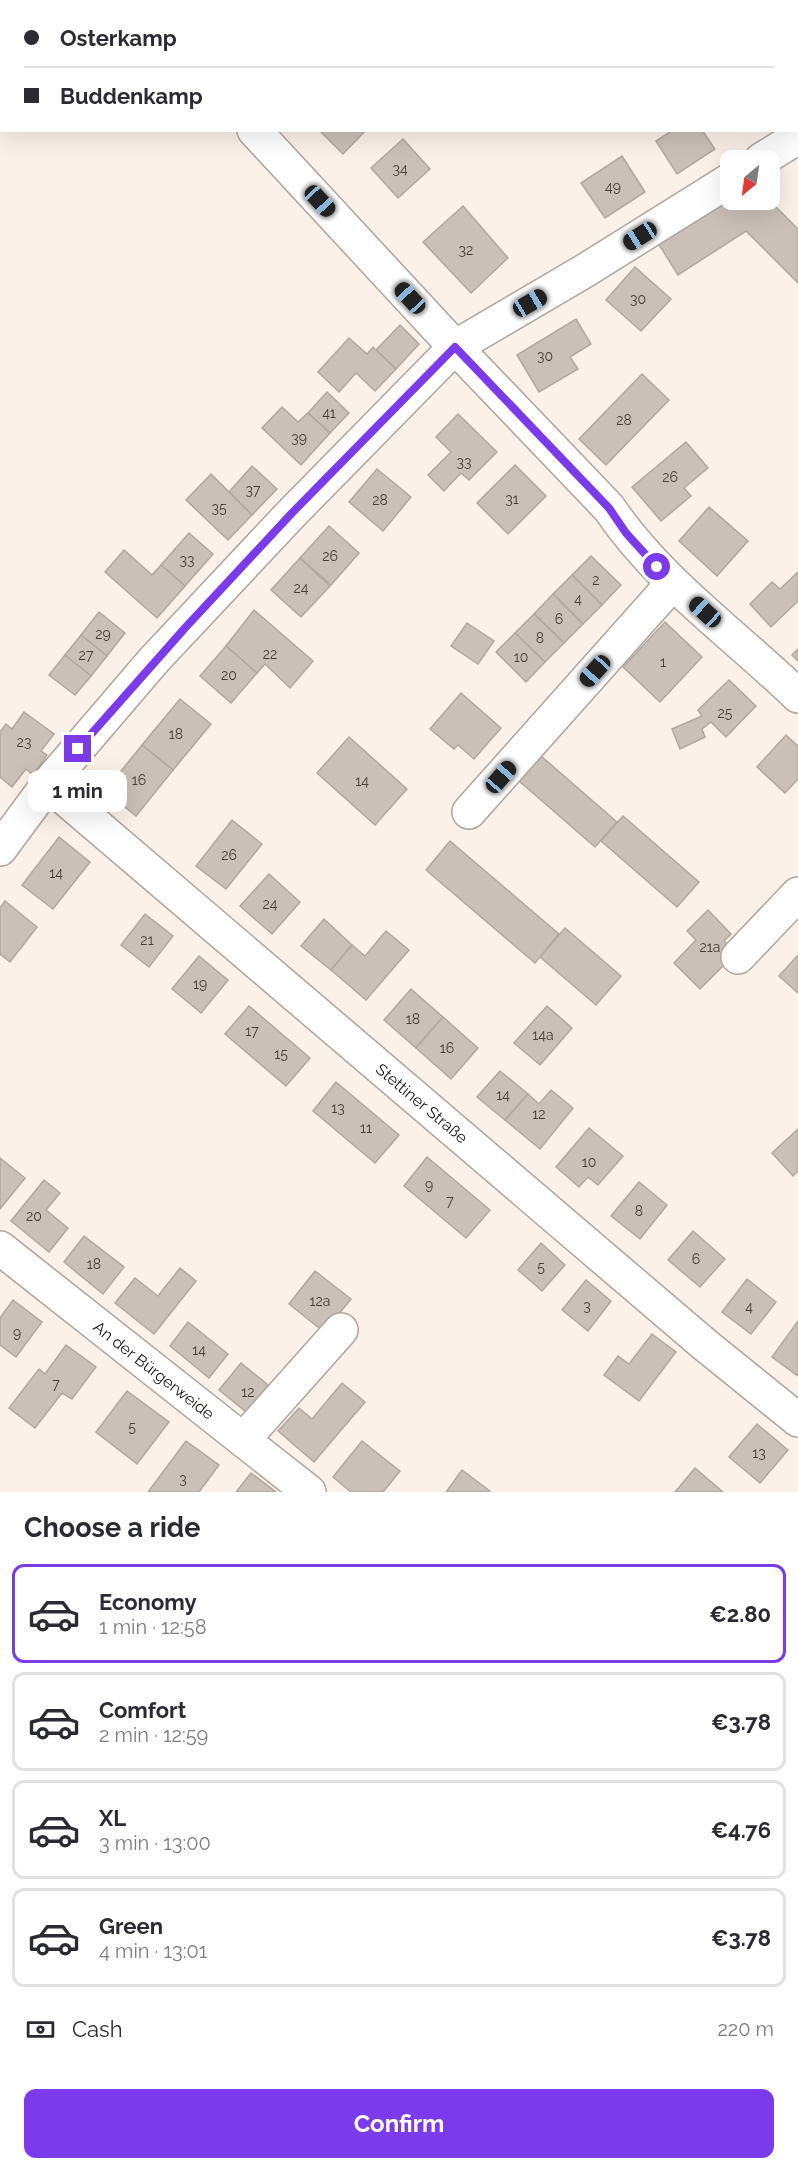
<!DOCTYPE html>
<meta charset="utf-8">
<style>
:root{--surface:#fff;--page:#f2f2f3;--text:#2b2b33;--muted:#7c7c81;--line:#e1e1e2;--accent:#7c3aed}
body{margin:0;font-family:Raleway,sans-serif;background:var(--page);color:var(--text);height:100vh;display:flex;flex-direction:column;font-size:22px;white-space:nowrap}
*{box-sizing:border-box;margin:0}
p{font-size:20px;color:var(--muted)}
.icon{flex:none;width:33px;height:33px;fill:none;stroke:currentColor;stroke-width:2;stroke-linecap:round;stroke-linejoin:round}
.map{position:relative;height:1492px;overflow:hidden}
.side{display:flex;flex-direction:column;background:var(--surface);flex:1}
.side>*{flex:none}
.banner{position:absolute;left:0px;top:0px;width:798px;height:132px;box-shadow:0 6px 24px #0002;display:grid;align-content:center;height:132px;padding:0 24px;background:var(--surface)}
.needle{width:39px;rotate:209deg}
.buttons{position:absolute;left:720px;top:150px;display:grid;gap:12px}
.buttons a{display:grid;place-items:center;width:60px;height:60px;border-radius:12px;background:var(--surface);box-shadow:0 6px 24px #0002;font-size:30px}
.end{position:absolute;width:27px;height:27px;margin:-14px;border:8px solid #7c3aed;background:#fff;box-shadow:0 0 0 3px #fff}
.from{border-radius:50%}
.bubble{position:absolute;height:42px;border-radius:12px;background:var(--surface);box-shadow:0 6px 24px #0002;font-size:20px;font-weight:700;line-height:42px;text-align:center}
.car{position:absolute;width:18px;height:36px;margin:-18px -9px;border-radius:8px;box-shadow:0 0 4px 2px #0007;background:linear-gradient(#222 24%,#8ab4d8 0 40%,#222 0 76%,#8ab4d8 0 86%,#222 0)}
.banner b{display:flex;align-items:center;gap:21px;height:57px;font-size:22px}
.banner b+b{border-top:2px solid var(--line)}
.banner i{width:15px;height:15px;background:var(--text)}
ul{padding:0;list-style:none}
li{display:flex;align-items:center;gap:18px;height:99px;margin:0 12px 9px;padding:0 12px;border:3px solid var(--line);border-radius:12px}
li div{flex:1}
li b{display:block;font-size:22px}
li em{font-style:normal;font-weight:700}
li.selected{border-color:var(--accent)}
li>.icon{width:54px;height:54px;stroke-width:1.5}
h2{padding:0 24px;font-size:27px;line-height:72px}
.pay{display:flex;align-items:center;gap:15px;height:66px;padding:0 24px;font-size:22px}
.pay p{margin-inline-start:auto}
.primary-button{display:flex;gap:12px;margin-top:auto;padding:12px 24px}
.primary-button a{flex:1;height:69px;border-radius:12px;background:var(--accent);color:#fff;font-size:24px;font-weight:700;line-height:69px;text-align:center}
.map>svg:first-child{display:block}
</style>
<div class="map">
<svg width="798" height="1492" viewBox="0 0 798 1492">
<rect width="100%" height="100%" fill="#fcf1e8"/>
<g fill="#cbc0b8" stroke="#b1a79f" stroke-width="1.5">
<path d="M 196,0 L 261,0 L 259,2 Z"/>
<path d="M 584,0 L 620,0 L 618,2 Z"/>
<path d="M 319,130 L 366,130 L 343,154 Z"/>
<path d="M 669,130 L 702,130 L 715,149 L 677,174 L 656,141 L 670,132 Z"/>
<path d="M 403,139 L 430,169 L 398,198 L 371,168 Z"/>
<path d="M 622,156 L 645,192 L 605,218 L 581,183 Z"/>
<path d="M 730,198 L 730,200 L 769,200 L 798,229 L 798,283 L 746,231 L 678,275 L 658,243 Z"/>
<path d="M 463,206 L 508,258 L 471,293 L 423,242 Z"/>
<path d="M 635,267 L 671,299 L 641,331 L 606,300 Z"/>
<path d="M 576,319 L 591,344 L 570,357 L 578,369 L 539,392 L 517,355 Z"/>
<path d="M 400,325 L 419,344 L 396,369 L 376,350 Z"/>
<path d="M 349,338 L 367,354 L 373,347 L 396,369 L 375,391 L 356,373 L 339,392 L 318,372 Z"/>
<path d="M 642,374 L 669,400 L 606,465 L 579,439 Z"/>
<path d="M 327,392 L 349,413 L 330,433 L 308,413 Z"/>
<path d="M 282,407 L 298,422 L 308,413 L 330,433 L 301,465 L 262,428 Z"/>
<path d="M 458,414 L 497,452 L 469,480 L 461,473 L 444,491 L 428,475 L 451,452 L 436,437 Z"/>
<path d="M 686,442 L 708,468 L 684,488 L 691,496 L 661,521 L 632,487 Z"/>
<path d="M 515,465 L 546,496 L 508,534 L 477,503 Z"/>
<path d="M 252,466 L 277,489 L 252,515 L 229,492 Z"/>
<path d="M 377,469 L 411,497 L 383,531 L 349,502 Z"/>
<path d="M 211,474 L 252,515 L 228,540 L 186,500 Z"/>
<path d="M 709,507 L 748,541 L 717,576 L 679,541 Z"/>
<path d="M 329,526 L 359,553 L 331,585 L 300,558 Z"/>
<path d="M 189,533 L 213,554 L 185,586 L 161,565 Z"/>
<path d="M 124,550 L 152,575 L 161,565 L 185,586 L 157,618 L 105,572 Z"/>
<path d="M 591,556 L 621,585 L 602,605 L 572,575 Z"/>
<path d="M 300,558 L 330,586 L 301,617 L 271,590 Z"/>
<path d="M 798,572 L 798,601 L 771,627 L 750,604 L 772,582 L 780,589 Z"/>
<path d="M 572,575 L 602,605 L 583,624 L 553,594 Z"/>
<path d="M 553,594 L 583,624 L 564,643 L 534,614 Z"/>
<path d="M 254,610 L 313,661 L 290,688 L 265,664 L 257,673 L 226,646 Z"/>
<path d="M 99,612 L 125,633 L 107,656 L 81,635 Z"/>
<path d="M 534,614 L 564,643 L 545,662 L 515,633 Z"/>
<path d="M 665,622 L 702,657 L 660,702 L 623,667 Z"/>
<path d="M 467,623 L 494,641 L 478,664 L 451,646 Z"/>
<path d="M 515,633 L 545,662 L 526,682 L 496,652 Z"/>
<path d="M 81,635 L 107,656 L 91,676 L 65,655 Z"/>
<path d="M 226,646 L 257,673 L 231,703 L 200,676 Z"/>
<path d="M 798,649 L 798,661 L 792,655 Z"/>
<path d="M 65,655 L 91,676 L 75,695 L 49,675 Z"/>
<path d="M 729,680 L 756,706 L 726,737 L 711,722 L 702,729 L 705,737 L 680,749 L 672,729 L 702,716 L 698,710 Z"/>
<path d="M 461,693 L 501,728 L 474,759 L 458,745 L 454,749 L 430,729 Z"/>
<path d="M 180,699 L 211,724 L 173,770 L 142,745 Z"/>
<path d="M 24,712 L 54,734 L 41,751 L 47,755 L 33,775 L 26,769 L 12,787 L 0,777 L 0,732 L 6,724 L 12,729 Z"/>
<path d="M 786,735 L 798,746 L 798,779 L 785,793 L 757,767 Z"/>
<path d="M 349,737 L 407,789 L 375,825 L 317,773 Z"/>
<path d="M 142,745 L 173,770 L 136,816 L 105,791 Z"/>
<path d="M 541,756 L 617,822 L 595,847 L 519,781 Z"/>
<path d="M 623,816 L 699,882 L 677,907 L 601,841 Z"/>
<path d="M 232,820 L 262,844 L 226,889 L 196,866 Z"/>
<path d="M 59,837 L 90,862 L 53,909 L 22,885 Z"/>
<path d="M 450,841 L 559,934 L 535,963 L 426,870 Z"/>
<path d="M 269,874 L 300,902 L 272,934 L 240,906 Z"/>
<path d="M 5,901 L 37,927 L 10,962 L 0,954 L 0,908 Z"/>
<path d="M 708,910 L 731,934 L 724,941 L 736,953 L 700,989 L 674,963 L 696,940 L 687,931 Z"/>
<path d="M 145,914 L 173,936 L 149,967 L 121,945 Z"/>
<path d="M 324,919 L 352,945 L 331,970 L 301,946 Z"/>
<path d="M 565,928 L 621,976 L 596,1005 L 540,957 Z"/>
<path d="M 386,931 L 409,950 L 366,1000 L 331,970 L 352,945 L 365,956 Z"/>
<path d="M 798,955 L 798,993 L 779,976 Z"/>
<path d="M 199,956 L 228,980 L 201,1013 L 172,989 Z"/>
<path d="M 411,989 L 443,1017 L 416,1048 L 384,1020 Z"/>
<path d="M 249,1006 L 310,1058 L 286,1086 L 225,1034 Z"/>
<path d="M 547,1006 L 572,1028 L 540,1065 L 514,1043 Z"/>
<path d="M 443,1017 L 478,1048 L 451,1079 L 416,1048 Z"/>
<path d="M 500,1071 L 528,1094 L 505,1120 L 477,1097 Z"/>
<path d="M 336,1082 L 399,1135 L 375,1163 L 313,1111 Z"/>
<path d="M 551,1090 L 573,1108 L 540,1149 L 505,1120 L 528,1094 L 539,1104 Z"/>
<path d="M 589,1128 L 623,1156 L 598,1185 L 588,1177 L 579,1187 L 556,1167 Z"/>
<path d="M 798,1129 L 798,1171 L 793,1176 L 772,1153 Z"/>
<path d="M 427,1157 L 490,1210 L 466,1238 L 404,1186 Z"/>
<path d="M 0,1158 L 25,1178 L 0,1209 Z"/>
<path d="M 44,1180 L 60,1193 L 46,1210 L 68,1228 L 49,1252 L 11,1221 Z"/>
<path d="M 639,1182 L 667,1205 L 640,1239 L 611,1216 Z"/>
<path d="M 693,1231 L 725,1259 L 700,1287 L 668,1260 Z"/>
<path d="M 84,1236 L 124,1267 L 103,1294 L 64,1262 Z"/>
<path d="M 541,1243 L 565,1265 L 542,1291 L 518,1270 Z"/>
<path d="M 180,1268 L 196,1281 L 154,1334 L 115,1303 L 135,1278 L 158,1296 Z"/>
<path d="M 315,1271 L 351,1299 L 324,1332 L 289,1304 Z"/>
<path d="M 747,1279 L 776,1302 L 751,1334 L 722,1312 Z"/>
<path d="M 586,1280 L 611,1301 L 588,1331 L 562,1310 Z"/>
<path d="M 13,1300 L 42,1322 L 16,1357 L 0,1345 L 0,1318 Z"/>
<path d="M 798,1321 L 798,1376 L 772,1357 Z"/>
<path d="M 188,1322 L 228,1354 L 209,1378 L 170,1346 Z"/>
<path d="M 652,1334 L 676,1352 L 639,1401 L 604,1375 L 618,1356 L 629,1364 Z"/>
<path d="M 66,1345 L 96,1367 L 72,1399 L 62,1393 L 35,1428 L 9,1408 L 39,1369 L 45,1374 Z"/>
<path d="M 241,1363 L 278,1393 L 256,1420 L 219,1390 Z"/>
<path d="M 342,1383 L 365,1402 L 314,1462 L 278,1431 L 299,1408 L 312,1419 Z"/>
<path d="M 127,1391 L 169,1422 L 137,1464 L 96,1432 Z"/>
<path d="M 757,1424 L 788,1450 L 760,1483 L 729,1457 Z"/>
<path d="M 186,1441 L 219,1465 L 199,1492 L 148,1492 Z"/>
<path d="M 362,1441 L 400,1471 L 383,1492 L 351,1492 L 333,1477 Z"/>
<path d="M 695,1468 L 723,1492 L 675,1492 Z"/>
<path d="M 462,1470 L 490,1491 L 490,1492 L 446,1492 Z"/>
<path d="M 251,1473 L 276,1492 L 236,1492 Z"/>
</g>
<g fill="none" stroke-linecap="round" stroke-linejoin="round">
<g stroke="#afa49c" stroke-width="36">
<g id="minor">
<path d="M 91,0 L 94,2"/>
<path d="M 151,2 L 152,0"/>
<path d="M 394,2 L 396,0"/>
<path d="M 254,130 L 455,347 L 609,508 C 659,582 735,635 798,696"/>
<path d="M 761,160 L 798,137"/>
<path d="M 48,784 L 704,1344 L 798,1420"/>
<path d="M 469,812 L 673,583"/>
<path d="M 0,849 L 48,784 L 154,660 L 292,513 L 455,347 L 586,270 L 730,180"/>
<path d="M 738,957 L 798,894"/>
<path d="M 0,1248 L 309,1492"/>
<path d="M 243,1440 L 341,1330"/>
</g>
</g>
<use href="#minor" stroke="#fff" stroke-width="33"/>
</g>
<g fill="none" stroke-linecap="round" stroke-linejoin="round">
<path stroke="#7c3aed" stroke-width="8" d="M 78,749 L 185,628 L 292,513 L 455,347 L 609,508 L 626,533 L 657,567"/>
</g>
<g text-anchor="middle" stroke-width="4.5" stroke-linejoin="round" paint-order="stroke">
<g font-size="14" fill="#433e39">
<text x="400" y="174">34</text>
<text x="613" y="192">49</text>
<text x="466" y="255">32</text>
<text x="638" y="304">30</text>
<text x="545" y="361">30</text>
<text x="329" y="418">41</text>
<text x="624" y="425">28</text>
<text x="299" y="443">39</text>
<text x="464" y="467">33</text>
<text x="670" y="482">26</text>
<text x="253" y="495">37</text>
<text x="512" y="504">31</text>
<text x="380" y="505">28</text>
<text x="219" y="513">35</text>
<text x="330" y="561">26</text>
<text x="187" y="565">33</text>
<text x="596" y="585">2</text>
<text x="301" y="593">24</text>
<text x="578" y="604">4</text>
<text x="559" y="624">6</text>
<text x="103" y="639">29</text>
<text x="540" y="643">8</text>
<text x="270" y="659">22</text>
<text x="86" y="660">27</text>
<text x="521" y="662">10</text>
<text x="663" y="667">1</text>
<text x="229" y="680">20</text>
<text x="725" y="718">25</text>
<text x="176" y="739">18</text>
<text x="24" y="747">23</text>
<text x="139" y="785">16</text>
<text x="362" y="786">14</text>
<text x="229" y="860">26</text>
<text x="56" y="878">14</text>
<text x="270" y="909">24</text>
<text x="147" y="945">21</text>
<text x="710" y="952">21a</text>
<text x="200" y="989">19</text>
<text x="413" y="1024">18</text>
<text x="252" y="1036">17</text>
<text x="543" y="1040">14a</text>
<text x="447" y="1053">16</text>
<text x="281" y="1059">15</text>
<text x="503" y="1100">14</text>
<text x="338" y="1113">13</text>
<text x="539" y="1119">12</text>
<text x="366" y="1133">11</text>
<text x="589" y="1167">10</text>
<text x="429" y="1190">9</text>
<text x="450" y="1206">7</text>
<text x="639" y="1216">8</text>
<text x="34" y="1221">20</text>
<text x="696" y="1264">6</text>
<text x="94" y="1269">18</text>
<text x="541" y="1272">5</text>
<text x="320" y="1306">12a</text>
<text x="587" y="1311">3</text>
<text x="749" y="1312">4</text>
<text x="17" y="1338">9</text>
<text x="199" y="1355">14</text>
<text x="56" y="1389">7</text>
<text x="248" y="1397">12</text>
<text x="132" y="1432">5</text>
<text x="759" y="1458">13</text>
<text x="183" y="1484">3</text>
</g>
<g font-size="16" fill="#16120f" stroke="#fff">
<text transform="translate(422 1103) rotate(40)" y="6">Stettiner Straße</text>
<text transform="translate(154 1370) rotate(38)" y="6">An der Bürgerweide</text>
</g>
</g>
</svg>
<div class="buttons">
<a><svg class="needle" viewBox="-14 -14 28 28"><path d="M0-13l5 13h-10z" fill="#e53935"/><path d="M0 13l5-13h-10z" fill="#7c7c81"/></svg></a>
</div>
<i class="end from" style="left:657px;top:567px"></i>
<i class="end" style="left:78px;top:749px"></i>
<div class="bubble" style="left:28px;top:770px;width:99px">1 min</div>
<i class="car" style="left:320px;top:201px;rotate:137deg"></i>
<i class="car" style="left:640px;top:236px;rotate:238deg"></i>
<i class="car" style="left:410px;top:298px;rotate:317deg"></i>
<i class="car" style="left:530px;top:303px;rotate:60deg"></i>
<i class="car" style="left:705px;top:612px;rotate:312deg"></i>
<i class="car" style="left:595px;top:671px;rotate:222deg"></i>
<i class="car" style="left:501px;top:777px;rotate:41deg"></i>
<div class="banner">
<b><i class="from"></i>Osterkamp</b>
<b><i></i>Buddenkamp</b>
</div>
</div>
<section class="side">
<h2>Choose a ride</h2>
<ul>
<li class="selected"><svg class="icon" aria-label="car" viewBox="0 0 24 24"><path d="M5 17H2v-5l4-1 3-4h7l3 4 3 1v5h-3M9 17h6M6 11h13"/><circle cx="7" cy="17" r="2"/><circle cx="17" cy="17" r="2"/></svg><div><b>Economy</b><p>1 min · 12:58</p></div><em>€2.80</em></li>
<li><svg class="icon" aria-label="car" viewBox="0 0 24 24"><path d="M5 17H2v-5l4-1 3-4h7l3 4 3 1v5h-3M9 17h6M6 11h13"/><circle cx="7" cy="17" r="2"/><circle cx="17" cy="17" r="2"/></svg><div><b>Comfort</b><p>2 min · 12:59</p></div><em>€3.78</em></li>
<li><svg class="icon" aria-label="car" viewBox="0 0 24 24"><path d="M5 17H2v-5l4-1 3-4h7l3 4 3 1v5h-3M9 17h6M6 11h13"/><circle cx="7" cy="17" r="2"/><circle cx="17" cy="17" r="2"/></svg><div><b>XL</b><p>3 min · 13:00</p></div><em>€4.76</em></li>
<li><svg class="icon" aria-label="car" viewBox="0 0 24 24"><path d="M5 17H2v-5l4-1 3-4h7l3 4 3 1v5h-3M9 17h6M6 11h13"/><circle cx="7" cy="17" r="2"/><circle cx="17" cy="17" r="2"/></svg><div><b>Green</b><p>4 min · 13:01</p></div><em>€3.78</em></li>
</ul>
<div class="pay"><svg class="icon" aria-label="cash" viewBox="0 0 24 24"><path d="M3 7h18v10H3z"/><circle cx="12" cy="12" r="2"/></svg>Cash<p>220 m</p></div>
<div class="primary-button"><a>Confirm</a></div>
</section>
